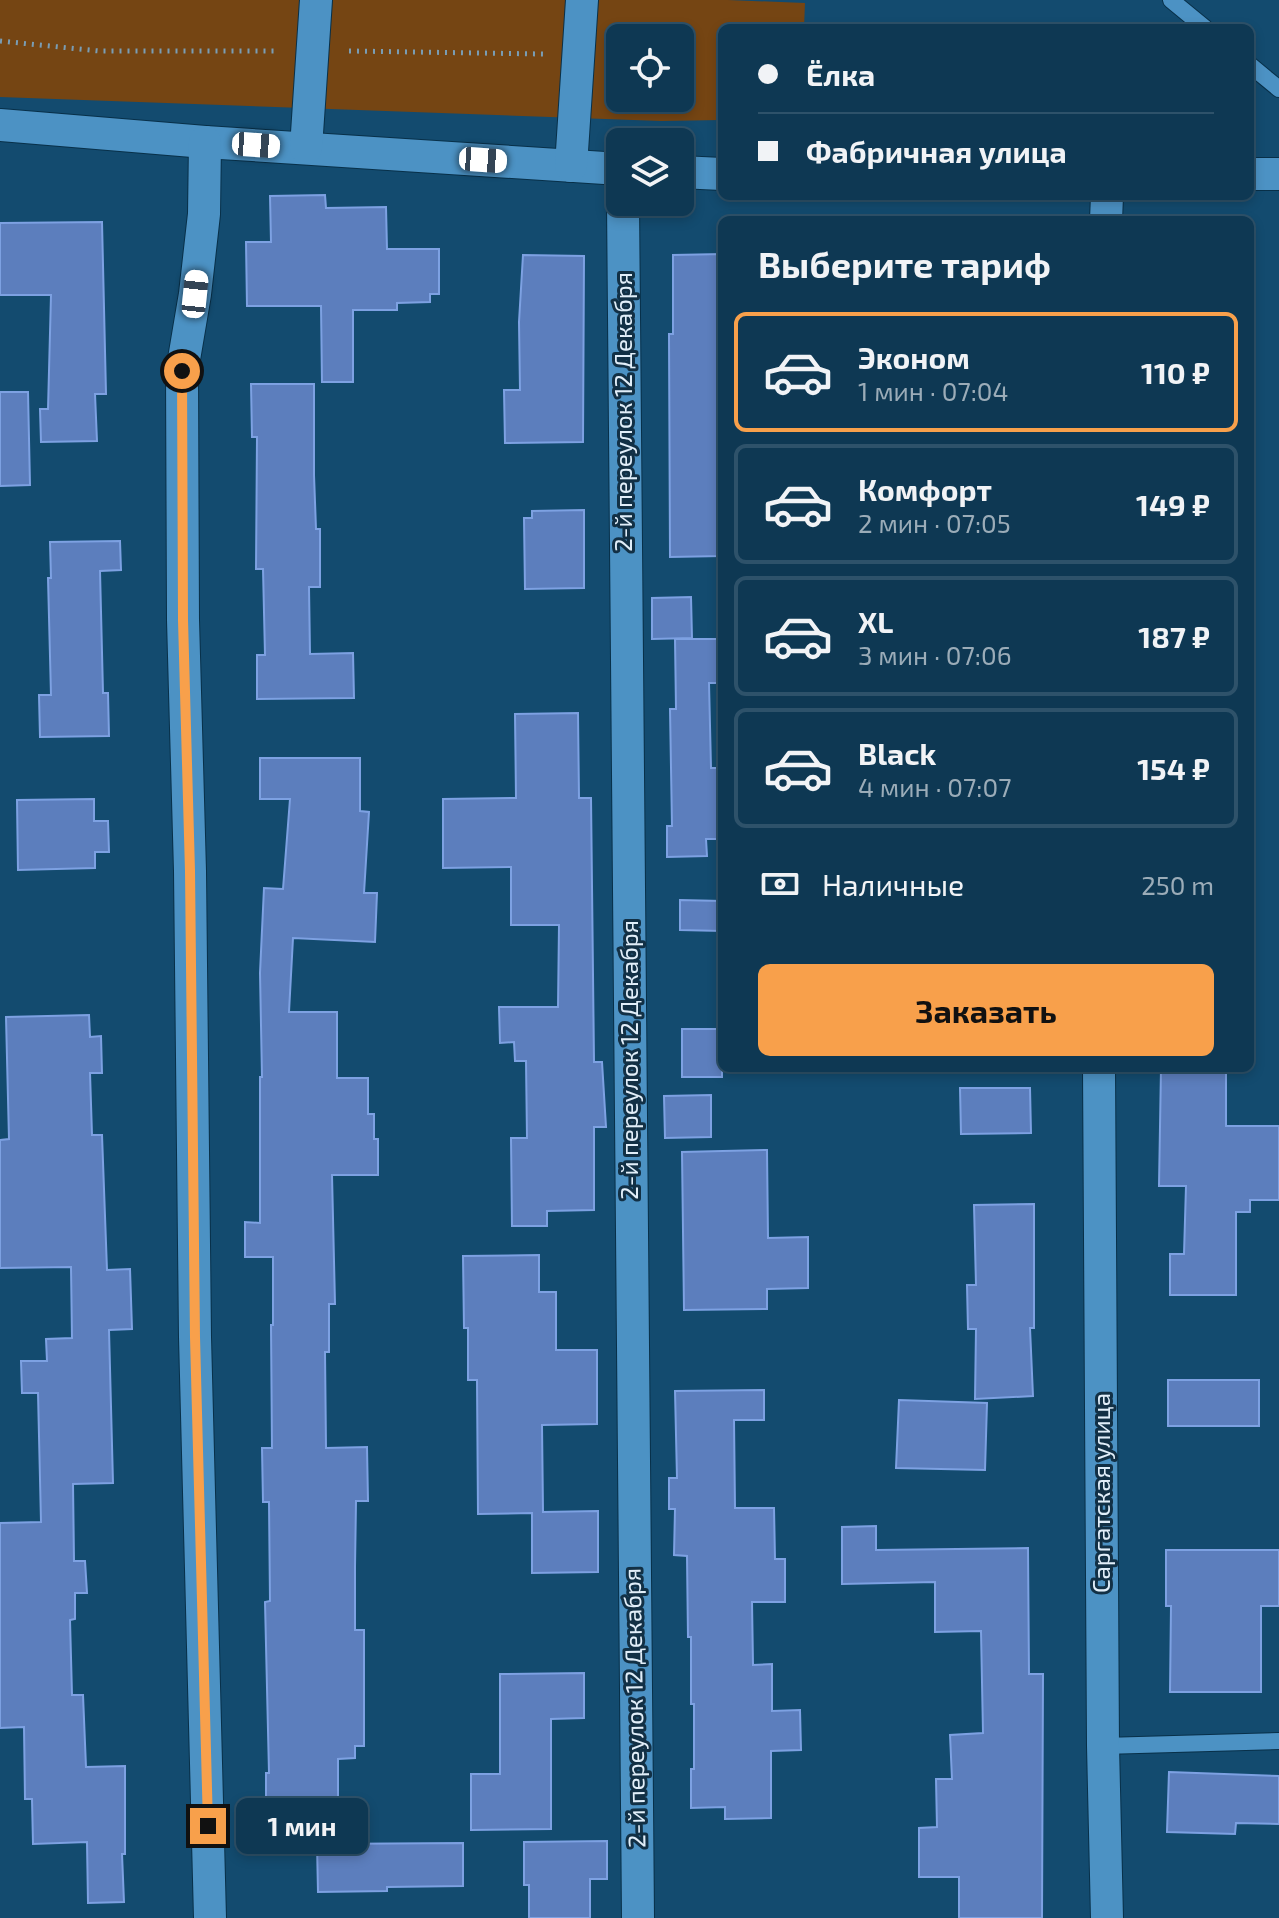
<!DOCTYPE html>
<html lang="ru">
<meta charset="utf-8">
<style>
:root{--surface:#0e3853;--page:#1c435d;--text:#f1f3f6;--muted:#9bacb8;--line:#2e526a;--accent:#f8a04b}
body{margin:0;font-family:"Exo 2",sans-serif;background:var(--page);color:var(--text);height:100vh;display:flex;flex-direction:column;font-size:30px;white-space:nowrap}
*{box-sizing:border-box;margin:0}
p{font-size:26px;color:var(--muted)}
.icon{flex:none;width:44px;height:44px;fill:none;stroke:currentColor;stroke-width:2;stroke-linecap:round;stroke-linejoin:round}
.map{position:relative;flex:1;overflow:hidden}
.panel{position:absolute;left:718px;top:216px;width:536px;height:856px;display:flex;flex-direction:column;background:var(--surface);border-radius:12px;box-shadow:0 4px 12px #0003,0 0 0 2px var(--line)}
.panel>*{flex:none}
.top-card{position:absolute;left:718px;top:24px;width:536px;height:176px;border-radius:12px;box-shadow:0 4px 12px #0003,0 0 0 2px var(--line);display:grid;align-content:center;height:176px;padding:0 40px;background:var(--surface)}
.fabs{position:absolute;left:606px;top:24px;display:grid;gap:16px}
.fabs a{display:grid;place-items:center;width:88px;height:88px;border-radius:12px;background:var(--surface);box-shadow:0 4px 12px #0003,0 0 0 2px var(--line);font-size:40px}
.end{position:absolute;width:36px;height:36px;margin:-18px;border:10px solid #f8a04b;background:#111;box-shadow:0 0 0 4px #111}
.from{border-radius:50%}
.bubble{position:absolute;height:56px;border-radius:12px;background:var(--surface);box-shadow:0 4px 12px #0003,0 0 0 2px var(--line);font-size:26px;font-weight:700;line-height:56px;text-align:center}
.car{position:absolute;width:24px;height:48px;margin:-24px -12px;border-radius:10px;box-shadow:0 0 6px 2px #0007;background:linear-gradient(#fff 24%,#345 0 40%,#fff 0 76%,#345 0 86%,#fff 0)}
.top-card b{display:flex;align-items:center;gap:28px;height:76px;font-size:30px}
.top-card b+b{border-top:2px solid var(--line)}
.top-card i{width:20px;height:20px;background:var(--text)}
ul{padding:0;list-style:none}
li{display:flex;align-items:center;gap:24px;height:120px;margin:0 16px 12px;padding:0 24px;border:4px solid var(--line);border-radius:12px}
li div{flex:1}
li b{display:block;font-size:30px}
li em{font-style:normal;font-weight:700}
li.current{border-color:var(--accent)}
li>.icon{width:72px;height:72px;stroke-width:1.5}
h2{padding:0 40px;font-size:36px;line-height:96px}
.pay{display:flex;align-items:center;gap:20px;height:88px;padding:0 40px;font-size:30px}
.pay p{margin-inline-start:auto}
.cta{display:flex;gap:16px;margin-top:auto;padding:16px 40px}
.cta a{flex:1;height:92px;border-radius:12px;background:var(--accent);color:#111;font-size:32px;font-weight:700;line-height:92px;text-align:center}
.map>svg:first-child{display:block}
</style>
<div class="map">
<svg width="1279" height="1918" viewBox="0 0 1279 1918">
<rect width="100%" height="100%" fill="#134b6f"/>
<path fill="#754513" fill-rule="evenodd" d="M 0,0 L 728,0 L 805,3 L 804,28 L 722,28 L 722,120 L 661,121 L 0,97 ZM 620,38 L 680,38 L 680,98 L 620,98 Z"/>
<g fill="#5c7ebd" stroke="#7da1e2" stroke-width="2">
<path d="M 325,195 L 326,208 L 386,207 L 387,249 L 439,249 L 439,294 L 430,294 L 430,302 L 397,303 L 397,310 L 353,310 L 353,382 L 322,382 L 321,306 L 247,306 L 246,242 L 271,242 L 270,196 Z"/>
<path d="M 102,222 L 106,394 L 95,394 L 97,441 L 41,442 L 40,409 L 48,409 L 51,295 L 0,295 L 0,223 Z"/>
<path d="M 722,254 L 722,556 L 670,557 L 669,334 L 673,334 L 673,255 Z"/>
<path d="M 523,255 L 584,256 L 583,442 L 505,443 L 504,390 L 520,390 L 519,322 Z"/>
<path d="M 251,384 L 314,384 L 314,475 L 316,529 L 320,529 L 320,587 L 309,587 L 310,654 L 353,653 L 354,698 L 257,699 L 257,655 L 265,655 L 263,569 L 256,569 L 257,437 L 252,437 Z"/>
<path d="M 0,392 L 28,392 L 30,485 L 0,486 Z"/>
<path d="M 584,510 L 584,588 L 525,589 L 524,518 L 532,518 L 532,511 Z"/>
<path d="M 120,541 L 121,570 L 100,571 L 103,693 L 108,693 L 109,736 L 40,737 L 39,695 L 51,695 L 48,578 L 51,578 L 50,542 Z"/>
<path d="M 691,597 L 692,638 L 652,639 L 652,598 Z"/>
<path d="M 675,639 L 722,639 L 722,683 L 709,683 L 711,768 L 722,768 L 722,839 L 706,839 L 707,856 L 667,857 L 667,826 L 672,826 L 670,709 L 676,709 Z"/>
<path d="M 578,713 L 579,798 L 591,798 L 594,1062 L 602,1062 L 606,1127 L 594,1127 L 594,1210 L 547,1211 L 547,1226 L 512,1226 L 511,1138 L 527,1138 L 526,1061 L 515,1061 L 514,1042 L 500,1043 L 499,1007 L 558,1007 L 559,925 L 511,925 L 511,867 L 443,868 L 443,799 L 516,798 L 515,714 Z"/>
<path d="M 260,758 L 360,758 L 360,811 L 369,812 L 364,893 L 377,893 L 375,942 L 293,938 L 289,1012 L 337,1012 L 337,1078 L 368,1078 L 368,1114 L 374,1114 L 374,1139 L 378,1139 L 378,1175 L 332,1175 L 335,1304 L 329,1304 L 329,1352 L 325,1352 L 326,1448 L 367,1447 L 368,1501 L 356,1501 L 355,1567 L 355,1630 L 364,1630 L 364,1746 L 355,1746 L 355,1758 L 338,1759 L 338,1820 L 266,1821 L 266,1773 L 269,1773 L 265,1602 L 270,1601 L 269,1502 L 263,1502 L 262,1448 L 272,1448 L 271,1325 L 273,1325 L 273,1257 L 245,1257 L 245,1222 L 260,1223 L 260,1077 L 262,1077 L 260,973 L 264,888 L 283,889 L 290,799 L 260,799 Z"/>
<path d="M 94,799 L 94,821 L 108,821 L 109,852 L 95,852 L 95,868 L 18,870 L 17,800 Z"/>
<path d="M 680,900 L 722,901 L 722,931 L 680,930 Z"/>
<path d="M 89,1015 L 90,1037 L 101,1036 L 102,1073 L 90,1073 L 92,1135 L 102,1135 L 107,1270 L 130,1269 L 132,1329 L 109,1330 L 113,1483 L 73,1484 L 74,1561 L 85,1561 L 87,1593 L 75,1593 L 75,1619 L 70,1620 L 72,1695 L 83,1695 L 86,1767 L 125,1766 L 125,1854 L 122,1854 L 124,1902 L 88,1903 L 87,1842 L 33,1844 L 32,1799 L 25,1799 L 24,1727 L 0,1728 L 0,1523 L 41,1522 L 38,1393 L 22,1393 L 21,1361 L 47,1361 L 46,1339 L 72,1338 L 71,1267 L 0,1268 L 0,1140 L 9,1139 L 6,1017 Z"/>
<rect x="682" y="1029" width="40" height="48"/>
<path d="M 1161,1068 L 1226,1068 L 1226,1126 L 1279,1126 L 1279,1200 L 1250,1200 L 1250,1212 L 1236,1212 L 1236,1295 L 1170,1295 L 1170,1254 L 1184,1254 L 1186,1186 L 1159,1186 Z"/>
<path d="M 960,1088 L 1030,1088 L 1031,1133 L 961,1134 Z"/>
<path d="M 711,1095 L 711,1137 L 665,1138 L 664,1096 Z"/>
<path d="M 767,1150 L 768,1238 L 808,1237 L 808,1288 L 767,1289 L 767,1309 L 684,1310 L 682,1152 Z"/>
<path d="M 1034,1204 L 1034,1328 L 1030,1328 L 1033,1396 L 975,1399 L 976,1329 L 968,1329 L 967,1285 L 976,1285 L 974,1205 Z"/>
<path d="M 539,1255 L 539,1292 L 556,1292 L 556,1350 L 597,1350 L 597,1424 L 542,1425 L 543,1512 L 598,1511 L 598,1572 L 532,1573 L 532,1513 L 478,1514 L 477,1380 L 468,1380 L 468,1328 L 464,1328 L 463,1256 Z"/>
<rect x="1168" y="1380" width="91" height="46"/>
<path d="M 764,1390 L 764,1420 L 734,1420 L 735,1508 L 774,1508 L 775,1559 L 785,1559 L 785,1602 L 752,1602 L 753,1665 L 772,1664 L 772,1711 L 800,1710 L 801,1750 L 771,1751 L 771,1818 L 725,1819 L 725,1807 L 691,1808 L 691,1769 L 694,1769 L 694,1704 L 691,1704 L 691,1637 L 688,1637 L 687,1556 L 674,1555 L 675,1509 L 669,1509 L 669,1478 L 677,1478 L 675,1391 Z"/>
<path d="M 899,1400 L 987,1403 L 985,1470 L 896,1468 Z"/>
<path d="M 876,1526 L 876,1550 L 1028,1548 L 1029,1674 L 1043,1674 L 1042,1918 L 959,1918 L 959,1877 L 919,1877 L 919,1828 L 937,1827 L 936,1779 L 952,1779 L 950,1735 L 983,1733 L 981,1631 L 935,1632 L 935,1582 L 842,1584 L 842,1527 Z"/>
<path d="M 1166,1550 L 1279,1550 L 1279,1606 L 1261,1606 L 1261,1692 L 1170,1692 L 1171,1606 L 1166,1606 Z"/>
<path d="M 584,1673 L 584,1718 L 551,1719 L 551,1829 L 471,1830 L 471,1774 L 500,1774 L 500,1674 Z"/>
<path d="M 1169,1772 L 1279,1776 L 1279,1824 L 1236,1823 L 1235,1834 L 1167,1832 Z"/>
<path d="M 607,1841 L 607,1879 L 590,1879 L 590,1918 L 529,1918 L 529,1885 L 524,1885 L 524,1842 Z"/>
<path d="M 463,1843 L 463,1886 L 387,1887 L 387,1891 L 318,1892 L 317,1844 Z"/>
</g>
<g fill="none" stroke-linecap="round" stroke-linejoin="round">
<g stroke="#083049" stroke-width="18">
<g id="service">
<path d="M 1171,0 L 1205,28"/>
<path d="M 1250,65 L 1279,89"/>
<path d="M 1103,1746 L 1279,1741"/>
</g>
</g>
<g stroke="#083049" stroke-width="34">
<g id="minor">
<path d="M 0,125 L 205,142 L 620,169"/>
<path d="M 205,142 L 204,214 L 195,294 L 182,371 L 183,620 L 190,871 L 195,1337 L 210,1918"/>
<path d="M 306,148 L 316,0"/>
<path d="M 571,166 L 582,0"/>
<path d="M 680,172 L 722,174"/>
<path d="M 1250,174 L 1279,174"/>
<path d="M 623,202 L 638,1918"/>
<path d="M 1106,220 L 1107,196"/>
<path d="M 1099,1068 L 1103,1746 L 1107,1918"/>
</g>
</g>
<g stroke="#7a9db4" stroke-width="5" stroke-dasharray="2 6" stroke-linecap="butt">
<path d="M 0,41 L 99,51 L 279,51"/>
<path d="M 349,51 L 543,54"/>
</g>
<use href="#service" stroke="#4c92c4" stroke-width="16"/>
<use href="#minor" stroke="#4c92c4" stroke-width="32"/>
</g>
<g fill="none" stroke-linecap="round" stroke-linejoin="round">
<path stroke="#f8a04b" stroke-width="10" d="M 182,371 L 183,620 L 190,871 L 195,1337 L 208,1826"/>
</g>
<g text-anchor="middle" stroke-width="6" stroke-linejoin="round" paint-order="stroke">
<g font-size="24" fill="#e1eef9" stroke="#123045">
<text transform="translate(624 412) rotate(-90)" y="8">2-й переулок 12 Декабря</text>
<text transform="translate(630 1060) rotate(-90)" y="8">2-й переулок 12 Декабря</text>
<text transform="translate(1102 1493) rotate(-90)" y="8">Саргатская улица</text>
<text transform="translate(635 1708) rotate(-91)" y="8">2-й переулок 12 Декабря</text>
</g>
</g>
</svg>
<div class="fabs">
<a><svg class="icon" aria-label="locate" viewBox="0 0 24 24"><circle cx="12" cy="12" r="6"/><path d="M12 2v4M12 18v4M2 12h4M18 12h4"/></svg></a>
<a><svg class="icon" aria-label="layers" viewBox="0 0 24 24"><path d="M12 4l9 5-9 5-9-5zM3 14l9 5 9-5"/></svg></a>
</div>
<i class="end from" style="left:182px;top:371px"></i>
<i class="end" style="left:208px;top:1826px"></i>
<div class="bubble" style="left:236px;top:1798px;width:132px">1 мин</div>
<i class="car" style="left:256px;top:145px;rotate:94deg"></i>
<i class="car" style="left:483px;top:160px;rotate:94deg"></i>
<i class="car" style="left:195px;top:294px;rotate:6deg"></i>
<div class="top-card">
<b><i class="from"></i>Ёлка</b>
<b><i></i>Фабричная улица</b>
</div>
<section class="panel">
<h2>Выберите тариф</h2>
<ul>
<li class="current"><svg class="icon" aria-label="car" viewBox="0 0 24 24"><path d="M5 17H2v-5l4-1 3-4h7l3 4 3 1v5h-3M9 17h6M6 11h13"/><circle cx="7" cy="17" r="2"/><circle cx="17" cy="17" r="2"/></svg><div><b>Эконом</b><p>1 мин · 07:04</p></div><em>110 ₽</em></li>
<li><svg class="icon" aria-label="car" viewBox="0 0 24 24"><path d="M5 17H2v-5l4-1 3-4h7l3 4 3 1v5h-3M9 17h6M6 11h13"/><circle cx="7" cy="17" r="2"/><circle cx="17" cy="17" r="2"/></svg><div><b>Комфорт</b><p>2 мин · 07:05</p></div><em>149 ₽</em></li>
<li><svg class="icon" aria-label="car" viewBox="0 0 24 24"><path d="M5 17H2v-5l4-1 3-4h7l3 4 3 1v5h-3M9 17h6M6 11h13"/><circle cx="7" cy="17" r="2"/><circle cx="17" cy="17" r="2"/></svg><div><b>XL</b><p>3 мин · 07:06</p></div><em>187 ₽</em></li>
<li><svg class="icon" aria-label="car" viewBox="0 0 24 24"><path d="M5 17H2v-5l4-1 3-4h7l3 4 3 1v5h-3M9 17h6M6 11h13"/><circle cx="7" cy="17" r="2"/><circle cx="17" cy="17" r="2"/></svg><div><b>Black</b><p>4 мин · 07:07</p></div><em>154 ₽</em></li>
</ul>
<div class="pay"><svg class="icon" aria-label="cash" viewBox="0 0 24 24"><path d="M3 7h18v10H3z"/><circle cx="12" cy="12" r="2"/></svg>Наличные<p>250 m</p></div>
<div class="cta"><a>Заказать</a></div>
</section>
</div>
